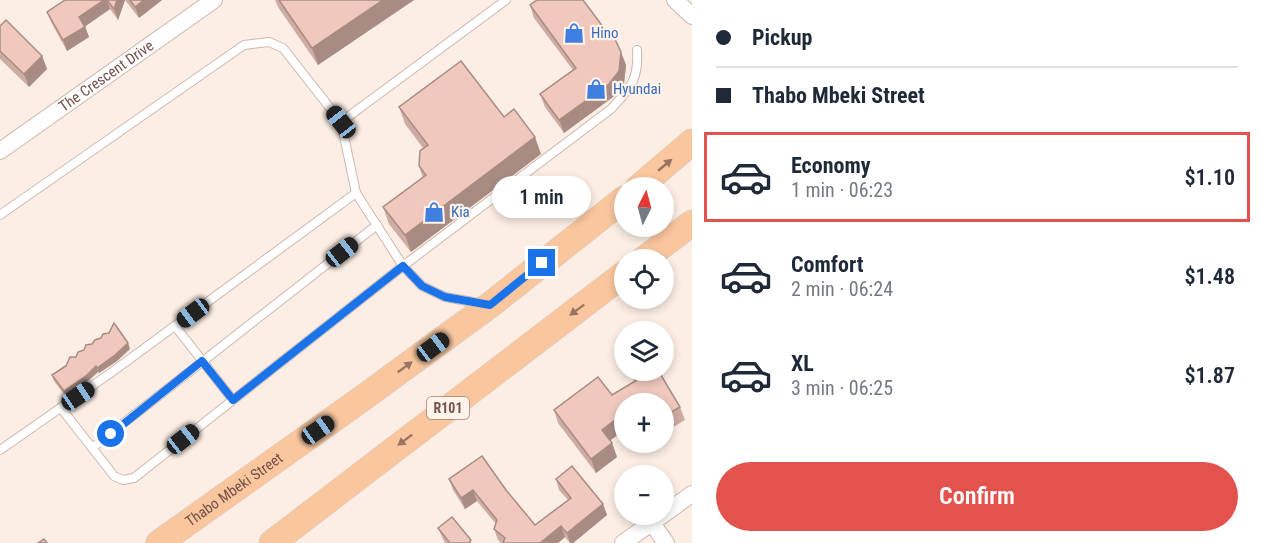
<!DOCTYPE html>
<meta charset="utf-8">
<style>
:root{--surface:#fff;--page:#f6f6f7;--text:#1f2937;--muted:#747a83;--line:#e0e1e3;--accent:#e3524c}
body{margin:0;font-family:"Roboto Condensed",sans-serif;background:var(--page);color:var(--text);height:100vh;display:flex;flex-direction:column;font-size:22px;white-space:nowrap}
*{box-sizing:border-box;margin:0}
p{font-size:20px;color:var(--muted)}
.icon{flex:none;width:33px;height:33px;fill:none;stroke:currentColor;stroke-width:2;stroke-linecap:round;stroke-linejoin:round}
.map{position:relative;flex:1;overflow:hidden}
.drawer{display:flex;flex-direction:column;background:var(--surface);width:570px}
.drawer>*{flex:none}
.guide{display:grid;align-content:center;height:132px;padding:0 24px;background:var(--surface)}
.needle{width:39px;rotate:6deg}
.buttons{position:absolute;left:614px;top:177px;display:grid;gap:12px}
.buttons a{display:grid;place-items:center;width:60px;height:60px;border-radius:50%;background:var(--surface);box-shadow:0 3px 9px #0003;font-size:30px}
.end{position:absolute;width:27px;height:27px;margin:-14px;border:8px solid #1a73e8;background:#fff;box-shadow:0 0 0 3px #fff}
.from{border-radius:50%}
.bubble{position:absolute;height:42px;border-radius:21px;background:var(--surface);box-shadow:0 3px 9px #0003;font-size:20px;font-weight:600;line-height:42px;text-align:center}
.car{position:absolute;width:18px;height:36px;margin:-18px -9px;border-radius:8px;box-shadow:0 0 4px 2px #0007;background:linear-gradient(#222 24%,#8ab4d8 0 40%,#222 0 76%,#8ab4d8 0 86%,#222 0)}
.guide b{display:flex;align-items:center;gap:21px;height:57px;font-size:22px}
.guide b+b{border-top:2px solid var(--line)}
.guide i{width:15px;height:15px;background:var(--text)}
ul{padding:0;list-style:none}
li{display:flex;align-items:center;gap:18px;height:90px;margin:0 12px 9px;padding:0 12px;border:3px solid transparent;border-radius:0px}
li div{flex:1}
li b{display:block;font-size:22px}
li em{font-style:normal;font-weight:600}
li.active{border-color:var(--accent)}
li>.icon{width:54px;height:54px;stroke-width:1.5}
.button{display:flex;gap:12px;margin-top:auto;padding:12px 24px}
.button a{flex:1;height:69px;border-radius:36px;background:var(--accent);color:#fff;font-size:24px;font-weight:600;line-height:69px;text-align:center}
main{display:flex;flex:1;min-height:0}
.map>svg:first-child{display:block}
</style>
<main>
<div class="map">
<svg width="692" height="543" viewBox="0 0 692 543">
<rect width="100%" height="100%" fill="#fceee4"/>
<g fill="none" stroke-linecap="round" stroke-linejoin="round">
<g stroke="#cfb6ae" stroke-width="10">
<g id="service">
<path d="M 341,122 L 506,0"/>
<path d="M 0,215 L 244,45 L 269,42 L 283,48 L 341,122 L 356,193 L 403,266 L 422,286 L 445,297 L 484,304"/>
<path d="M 175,326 L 233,400"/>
<path d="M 61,408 L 114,476 L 123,480 L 134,478 L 403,266 L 611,109 C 630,88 639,80 637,50"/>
<path d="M 92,448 L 377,225"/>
<path d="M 0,450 L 112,372 L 356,193"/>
</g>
</g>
<g stroke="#cfb6ae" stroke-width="18">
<g id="minor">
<path d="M 675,0 L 692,16"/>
<path id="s1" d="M 0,151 L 214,0"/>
<path d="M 652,523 L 666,543"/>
<path d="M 623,543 L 692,494"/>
</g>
</g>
<g stroke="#d8cecc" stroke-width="27">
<g id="primary">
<path d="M 638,188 L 692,142"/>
<path d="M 643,260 L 692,223"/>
<path id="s2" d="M 159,543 L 356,403 L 490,305 L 624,199"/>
<path d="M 272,543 L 624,274"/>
</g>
</g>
<use href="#service" stroke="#fff" stroke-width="8"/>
<use href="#minor" stroke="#fff" stroke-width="16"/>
<use href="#primary" stroke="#f9c69e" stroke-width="26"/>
</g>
<g fill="#ceaca3">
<path d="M 65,0 L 125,0 L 118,20 L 110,9 L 85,26 L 89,37 L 67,51 L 51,22 L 47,12 Z"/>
<path d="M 125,0 L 162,0 L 139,18 Z"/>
<path d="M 275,0 L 414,0 L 318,65 L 278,7 Z"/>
<path d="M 530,5 L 626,65 L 624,84 L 613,97 L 564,133 L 545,107 L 540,94 L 573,70 L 534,18 Z"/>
<path d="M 0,26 L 42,56 L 47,69 L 29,87 L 0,59 Z"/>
<path d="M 399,107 L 504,117 L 541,154 L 411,252 L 389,224 L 383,207 L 423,178 L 419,166 L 423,148 L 405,124 Z"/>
<path d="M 130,349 L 117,361 L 99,373 L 98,372 L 89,380 L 66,397 L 54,381 L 52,375 L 76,357 Z"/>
<path d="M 630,370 L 658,370 L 680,407 L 685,420 L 665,432 L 663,429 L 663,404 L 624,404 L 624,430 L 610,440 L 612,443 L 617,457 L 596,473 L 558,423 L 554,410 L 612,395 L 634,382 Z"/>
<path d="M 449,479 L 506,490 L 535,525 L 568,500 L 559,490 L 556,479 L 603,504 L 607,515 L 573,543 L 570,543 L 565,537 L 558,543 L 501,543 L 498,540 L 494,529 L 496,524 L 477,501 L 465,509 L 453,490 Z"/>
<path d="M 438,528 L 472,543 L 445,543 L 443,539 Z"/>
</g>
<g fill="#a88c84">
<path d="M 104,0 L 107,0 L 110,9 L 83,28 L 79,17 Z"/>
<path d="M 117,0 L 125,0 L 118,20 L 114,9 Z"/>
<path d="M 144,0 L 162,0 L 139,18 L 135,7 Z"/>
<path d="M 383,0 L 414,0 L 318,65 L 312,48 Z"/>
<path d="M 85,27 L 89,37 L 67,51 L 63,40 Z"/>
<path d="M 621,52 L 626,65 L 624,84 L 613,97 L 564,133 L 559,120 Z"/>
<path d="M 42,56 L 47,69 L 29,87 L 24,74 Z"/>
<path d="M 535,137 L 541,154 L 411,252 L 405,235 Z"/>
<path d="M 128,343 L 130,349 L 117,361 L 99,373 L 97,368 Z"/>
<path d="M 96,366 L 98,372 L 89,380 L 66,397 L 64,391 Z"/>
<path d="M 624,413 L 624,430 L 607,443 L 602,430 Z"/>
<path d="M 612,443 L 617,457 L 596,473 L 591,459 Z"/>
<path d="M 473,490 L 477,501 L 465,509 L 461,498 Z"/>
<path d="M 603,504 L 607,515 L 573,543 L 570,543 L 567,533 Z"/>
<path d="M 561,526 L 565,537 L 558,543 L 540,543 Z"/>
</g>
<g fill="#f0c8bd" stroke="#a88c84" stroke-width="1.5">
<path d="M 65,0 L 104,0 L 79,17 L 85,27 L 63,40 L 47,12 Z"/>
<path d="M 107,0 L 117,0 L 114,9 Z"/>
<path d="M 130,0 L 144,0 L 135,7 Z"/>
<path d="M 279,0 L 383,0 L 312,48 Z"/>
<path d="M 537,0 L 583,0 L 609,35 L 612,33 L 621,52 L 619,71 L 609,84 L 559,120 L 540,94 L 576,68 L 530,5 Z"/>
<path d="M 6,20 L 42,56 L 24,74 L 0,51 L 0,26 Z"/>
<path d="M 461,61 L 504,117 L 514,109 L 535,137 L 405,235 L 383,207 L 426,175 L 419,166 L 420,151 L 428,145 L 399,107 Z"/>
<path d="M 114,323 L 128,343 L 115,355 L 97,368 L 96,366 L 87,375 L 64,391 L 52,375 L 66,366 L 70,357 L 76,357 L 78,352 L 84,350 L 86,345 L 92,344 L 95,340 L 101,338 L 103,334 L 109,333 Z"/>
<path d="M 631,370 L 658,370 L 680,407 L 663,417 L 663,404 L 651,404 L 646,397 L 635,404 L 624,404 L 624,410 L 623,411 L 624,413 L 602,430 L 612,443 L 591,459 L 554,410 L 598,377 L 612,395 L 637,380 Z"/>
<path d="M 482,456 L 506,490 L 535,525 L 571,498 L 556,479 L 572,466 L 603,504 L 567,533 L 561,526 L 540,543 L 503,543 L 505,538 L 494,529 L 497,520 L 473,490 L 461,498 L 449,479 Z"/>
<path d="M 452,517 L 471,540 L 469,543 L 450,543 L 438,528 Z"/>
<path d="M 44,539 L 47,543 L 38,543 Z"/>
</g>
<defs><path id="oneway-solid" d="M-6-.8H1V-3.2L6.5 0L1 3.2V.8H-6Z" transform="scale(1.5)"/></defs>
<g fill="#9c7463">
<use href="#oneway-solid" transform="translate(665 165) rotate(-40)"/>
<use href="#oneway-solid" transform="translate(577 310) rotate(143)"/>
<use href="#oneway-solid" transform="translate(405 367) rotate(-36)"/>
<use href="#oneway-solid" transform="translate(405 440) rotate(143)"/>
</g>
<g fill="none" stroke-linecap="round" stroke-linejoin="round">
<path stroke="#1a73e8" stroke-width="8" d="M 111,434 L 202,361 L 233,400 L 403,266 L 422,286 L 445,297 L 490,305 L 542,263"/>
</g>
<defs>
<g id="shop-bare" transform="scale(1.62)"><path d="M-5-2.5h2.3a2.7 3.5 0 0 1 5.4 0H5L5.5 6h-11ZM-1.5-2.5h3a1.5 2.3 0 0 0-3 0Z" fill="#3f7fe0" stroke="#fff3ea" stroke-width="2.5" paint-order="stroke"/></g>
</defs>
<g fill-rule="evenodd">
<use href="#shop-bare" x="574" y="33"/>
<use href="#shop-bare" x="596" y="89"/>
<use href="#shop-bare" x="434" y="212"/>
</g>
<g text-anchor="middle" stroke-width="4.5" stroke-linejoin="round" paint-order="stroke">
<rect fill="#fff3ea" stroke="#9e827a" stroke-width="1.5" x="427" y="397" width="42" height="22" rx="4.5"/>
<g font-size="14" font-weight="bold" fill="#74514a">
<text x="448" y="413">R101</text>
</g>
<g font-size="15" fill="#366cbe" stroke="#fff3ea" text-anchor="start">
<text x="591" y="38">Hino</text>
<text x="613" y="94">Hyundai</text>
<text x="451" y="217">Kia</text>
</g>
<g font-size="15" fill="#74514a" stroke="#fff3ea">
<text dy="5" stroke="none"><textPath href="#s1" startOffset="130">The Crescent Drive</textPath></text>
<text dy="5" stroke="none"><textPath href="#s2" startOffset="92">Thabo Mbeki Street</textPath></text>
</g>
</g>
</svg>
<div class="buttons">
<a><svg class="needle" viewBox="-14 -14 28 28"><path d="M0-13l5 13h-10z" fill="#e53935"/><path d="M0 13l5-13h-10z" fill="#747a83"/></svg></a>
<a><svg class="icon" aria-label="locate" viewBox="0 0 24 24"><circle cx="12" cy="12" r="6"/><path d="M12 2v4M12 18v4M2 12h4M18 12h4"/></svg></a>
<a><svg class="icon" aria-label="layers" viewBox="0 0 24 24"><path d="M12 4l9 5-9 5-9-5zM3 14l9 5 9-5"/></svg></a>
<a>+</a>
<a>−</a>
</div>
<i class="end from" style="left:111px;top:434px"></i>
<i class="end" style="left:542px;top:263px"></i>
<div class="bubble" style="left:492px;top:176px;width:99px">1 min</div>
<i class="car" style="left:341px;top:122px;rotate:322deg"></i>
<i class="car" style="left:342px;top:252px;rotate:52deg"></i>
<i class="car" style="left:193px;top:313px;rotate:233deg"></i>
<i class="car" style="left:433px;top:347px;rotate:53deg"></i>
<i class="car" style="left:78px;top:396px;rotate:56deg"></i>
<i class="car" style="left:318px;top:430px;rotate:55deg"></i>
<i class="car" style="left:183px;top:439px;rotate:52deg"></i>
</div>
<section class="drawer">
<div class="guide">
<b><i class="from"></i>Pickup</b>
<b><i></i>Thabo Mbeki Street</b>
</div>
<ul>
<li class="active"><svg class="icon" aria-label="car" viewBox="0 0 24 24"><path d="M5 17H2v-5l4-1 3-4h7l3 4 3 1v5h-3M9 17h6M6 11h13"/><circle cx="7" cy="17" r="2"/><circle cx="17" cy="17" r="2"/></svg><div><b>Economy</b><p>1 min · 06:23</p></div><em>$1.10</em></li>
<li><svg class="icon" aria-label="car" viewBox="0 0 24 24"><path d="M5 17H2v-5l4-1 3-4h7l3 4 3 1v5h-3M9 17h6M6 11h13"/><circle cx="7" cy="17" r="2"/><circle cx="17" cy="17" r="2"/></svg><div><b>Comfort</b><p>2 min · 06:24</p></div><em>$1.48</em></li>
<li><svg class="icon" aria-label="car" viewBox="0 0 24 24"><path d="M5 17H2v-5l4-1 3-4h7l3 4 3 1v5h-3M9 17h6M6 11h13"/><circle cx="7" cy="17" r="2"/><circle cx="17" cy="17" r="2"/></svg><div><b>XL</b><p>3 min · 06:25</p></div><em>$1.87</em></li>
</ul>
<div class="button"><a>Confirm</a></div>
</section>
</main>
